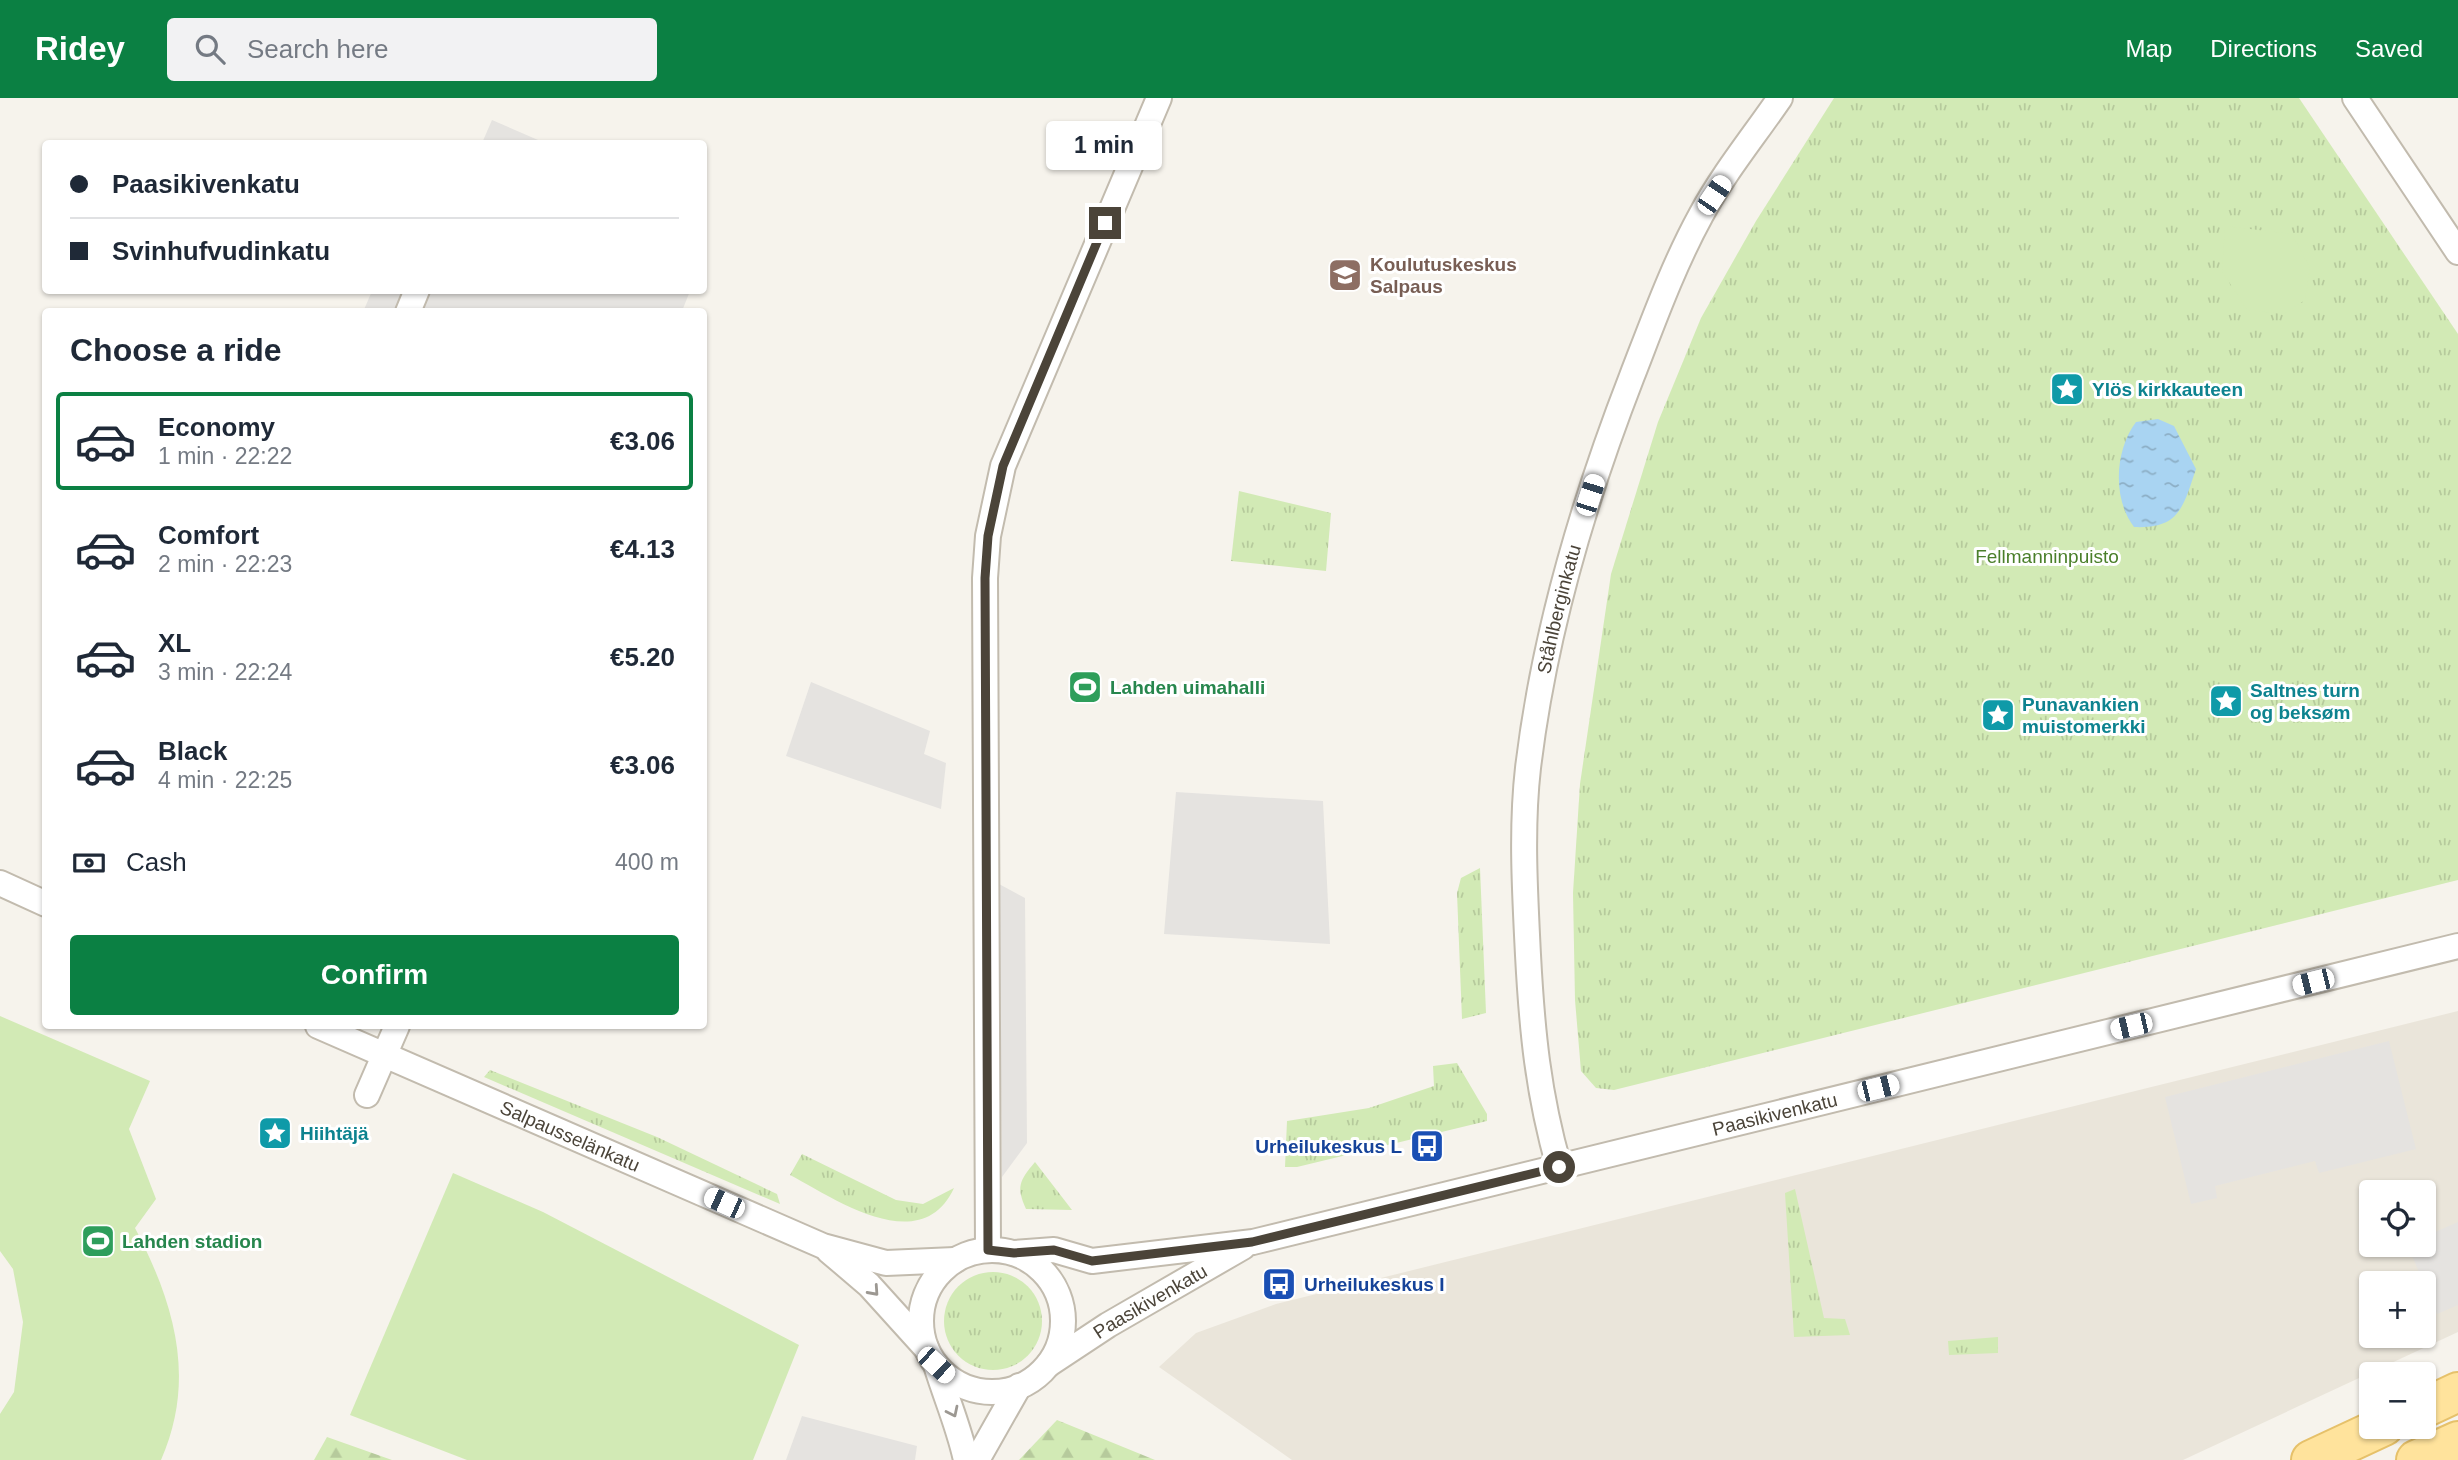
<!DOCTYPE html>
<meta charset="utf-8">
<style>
:root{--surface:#fff;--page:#f2f2f3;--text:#1f2937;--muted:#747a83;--line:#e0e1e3;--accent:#0b8043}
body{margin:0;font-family:Arial,sans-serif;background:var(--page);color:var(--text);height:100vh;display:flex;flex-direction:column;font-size:26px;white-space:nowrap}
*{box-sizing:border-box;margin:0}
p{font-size:23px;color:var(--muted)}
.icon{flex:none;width:38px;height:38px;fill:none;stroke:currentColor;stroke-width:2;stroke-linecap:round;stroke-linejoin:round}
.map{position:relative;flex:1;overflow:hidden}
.side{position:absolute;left:42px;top:210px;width:665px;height:721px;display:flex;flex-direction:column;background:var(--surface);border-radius:7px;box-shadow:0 2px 5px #0004}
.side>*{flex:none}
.top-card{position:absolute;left:42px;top:42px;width:665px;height:154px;border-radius:7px;box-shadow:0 2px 5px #0004;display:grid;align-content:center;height:154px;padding:0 28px;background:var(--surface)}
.tools{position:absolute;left:2359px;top:1082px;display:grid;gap:14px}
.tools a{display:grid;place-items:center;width:77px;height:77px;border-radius:7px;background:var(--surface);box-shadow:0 2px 5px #0004;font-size:35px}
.end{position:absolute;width:32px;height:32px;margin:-16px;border:9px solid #4b4439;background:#fff;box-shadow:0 0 0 4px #fff}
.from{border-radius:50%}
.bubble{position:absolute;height:49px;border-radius:7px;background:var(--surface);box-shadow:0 2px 5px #0004;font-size:23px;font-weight:700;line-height:49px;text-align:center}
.car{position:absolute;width:21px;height:42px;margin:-21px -10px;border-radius:9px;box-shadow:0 0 5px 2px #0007;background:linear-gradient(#fff 24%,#345 0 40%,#fff 0 76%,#345 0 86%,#fff 0)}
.top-card b{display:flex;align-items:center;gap:24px;height:66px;font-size:26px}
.top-card b+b{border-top:2px solid var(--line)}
.top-card i{width:18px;height:18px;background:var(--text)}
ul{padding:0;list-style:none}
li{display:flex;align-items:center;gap:21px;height:98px;margin:0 14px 10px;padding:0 14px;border:4px solid transparent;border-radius:7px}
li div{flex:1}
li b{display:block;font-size:26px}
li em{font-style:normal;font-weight:700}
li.selected{border-color:var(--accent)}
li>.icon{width:63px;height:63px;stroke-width:1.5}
h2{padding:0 28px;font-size:32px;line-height:84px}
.pay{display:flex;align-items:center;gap:18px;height:77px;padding:0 28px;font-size:26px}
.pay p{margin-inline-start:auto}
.primary-button{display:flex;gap:14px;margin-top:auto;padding:14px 28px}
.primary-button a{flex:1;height:80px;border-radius:7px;background:var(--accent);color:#fff;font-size:28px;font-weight:700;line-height:80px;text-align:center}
header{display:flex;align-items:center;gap:42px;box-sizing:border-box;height:98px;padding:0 35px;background:var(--accent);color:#fff}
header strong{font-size:33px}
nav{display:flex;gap:38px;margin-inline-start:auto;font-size:24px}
.search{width:490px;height:63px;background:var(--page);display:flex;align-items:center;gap:18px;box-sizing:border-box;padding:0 24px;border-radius:7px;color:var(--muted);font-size:26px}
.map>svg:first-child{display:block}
</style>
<header>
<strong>Ridey</strong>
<div class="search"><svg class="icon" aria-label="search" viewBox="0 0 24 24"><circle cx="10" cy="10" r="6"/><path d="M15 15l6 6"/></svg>Search here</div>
<nav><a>Map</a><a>Directions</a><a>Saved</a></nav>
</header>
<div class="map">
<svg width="2458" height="1362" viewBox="0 0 2458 1362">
<defs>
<pattern id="grass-tufts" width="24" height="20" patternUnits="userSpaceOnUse" patternTransform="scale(1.75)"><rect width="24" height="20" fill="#d2eab5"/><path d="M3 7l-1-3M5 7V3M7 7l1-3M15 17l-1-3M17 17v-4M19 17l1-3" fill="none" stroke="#b6ca9c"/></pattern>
<pattern id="forest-firs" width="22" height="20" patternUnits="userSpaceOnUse" patternTransform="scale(1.75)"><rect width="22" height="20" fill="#d2eab5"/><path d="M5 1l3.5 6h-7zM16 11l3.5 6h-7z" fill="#b6ca9c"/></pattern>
<pattern id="water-ripples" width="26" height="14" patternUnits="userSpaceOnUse" patternTransform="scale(1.75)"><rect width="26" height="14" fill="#a9d4f2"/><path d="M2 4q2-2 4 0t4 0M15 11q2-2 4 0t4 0" fill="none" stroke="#8caec5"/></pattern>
</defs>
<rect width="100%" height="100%" fill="#f6f3ec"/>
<path fill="#eae5da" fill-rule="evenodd" d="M 2458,913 L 2458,1234 L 2183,1362 L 1292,1362 L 1159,1269 L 1196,1235 L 1276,1206 ZM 2371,1094 L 2424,1094 L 2424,1146 L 2371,1146 ZM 2371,1185 L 2424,1185 L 2424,1237 L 2371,1237 Z"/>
<g fill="url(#grass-tufts)">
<path d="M 1834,0 L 2299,0 L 2458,236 L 2458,782 L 1614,992 L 1596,990 L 1581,973 L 1575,902 L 1573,795 L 1580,686 L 1611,476 L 1658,324 L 1701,220 L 1756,123 Z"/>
<path d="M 1239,393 L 1331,415 L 1326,473 L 1231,463 Z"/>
<path d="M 1480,770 L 1486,915 L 1462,921 L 1457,795 L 1461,780 Z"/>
<path d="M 1457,965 L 1487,1016 L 1487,1023 L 1297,1069 L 1285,1069 L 1287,1023 L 1369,1010 L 1434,988 L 1433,968 Z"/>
<path d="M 490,972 L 657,1039 L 777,1096 L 780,1106 L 484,979 Z"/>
<path d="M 802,1056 L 896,1102 L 923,1106 L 954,1090 C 921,1161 835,1101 790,1077 Z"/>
<path d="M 1035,1064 L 1072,1112 L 1026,1111 C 1016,1089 1019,1083 1035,1064 Z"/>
<path d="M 1795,1091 L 1824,1220 L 1845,1221 L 1850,1237 L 1794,1239 L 1785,1095 Z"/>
<circle cx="993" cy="1223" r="49"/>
<path d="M 1998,1239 L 1998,1255 L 1949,1257 L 1948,1243 Z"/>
</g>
<g fill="url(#forest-firs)">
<path d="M 1057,1322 L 1155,1362 L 1019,1362 Z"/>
<path d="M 327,1339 L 392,1362 L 314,1362 Z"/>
</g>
<g fill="#d2eab5">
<path d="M 2225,128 L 2292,136 L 2310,170 L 2305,202 L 2284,216 L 2247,212 L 2222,173 Z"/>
<path d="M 0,918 L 150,983 L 129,1031 L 156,1101 L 135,1130 C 174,1205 197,1280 161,1362 L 0,1362 L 0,1316 L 14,1294 L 23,1224 L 13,1171 L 0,1153 Z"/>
<path d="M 453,1075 L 543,1114 L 799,1247 L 753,1362 L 467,1362 L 350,1317 Z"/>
</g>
<g fill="#e5e3e0">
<path d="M 492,22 L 545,45 L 482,45 Z"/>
<path d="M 372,193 L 690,193 L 682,213 L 363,214 Z"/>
<path d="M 811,584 L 930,633 L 924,656 L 946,665 L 941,711 L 786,658 Z"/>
<path d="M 1176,694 L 1323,703 L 1330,846 L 1164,836 Z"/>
<path d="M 999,786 L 1025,800 L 1027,1045 L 1002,1079 Z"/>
<path d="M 2389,943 L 2416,1051 L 2319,1075 L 2315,1063 L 2215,1088 L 2217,1100 L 2191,1106 L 2165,999 Z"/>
<path d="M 2458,1124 L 2458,1207 L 2437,1216 L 2407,1146 L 2424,1146 L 2424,1139 Z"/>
<path d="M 802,1318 L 917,1348 L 915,1362 L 786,1362 Z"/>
</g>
<path fill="url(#water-ripples)" d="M 2158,321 L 2174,328 L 2196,371 C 2183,409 2180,431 2134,429 C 2112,400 2115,352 2136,324 Z"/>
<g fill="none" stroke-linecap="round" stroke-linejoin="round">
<g stroke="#c2bbae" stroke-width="28">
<g id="minor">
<path d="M 2355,0 L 2458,154"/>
<path d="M 408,214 L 417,192"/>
<path d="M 0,785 L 46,806"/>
<path id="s1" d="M 318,928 L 823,1148 L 886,1165 L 955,1162"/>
<path d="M 367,997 L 397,928"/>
<path id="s2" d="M 1559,1069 C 1538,995 1532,933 1528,857 C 1525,796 1521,731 1528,670 C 1544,536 1583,404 1632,278 C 1653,224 1673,168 1701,117 C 1723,76 1754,38 1780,0"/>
<path d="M 988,1151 L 985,480 L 988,438 L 1003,368 L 1159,0"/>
<circle cx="992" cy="1223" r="71"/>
<path d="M 829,1153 L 869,1187 L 926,1250"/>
<path id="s3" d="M 1014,1155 L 1054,1152 L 1092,1163 L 1253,1144 L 2458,848"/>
<path id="s4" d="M 1049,1266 L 1108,1227 L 1243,1149"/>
<path d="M 936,1267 C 946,1300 959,1329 966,1362"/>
<path d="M 977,1362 L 1019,1288"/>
</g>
</g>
<g stroke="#e6c16a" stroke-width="42">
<g id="primary">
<path d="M 2424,1310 L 2458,1294"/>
<path d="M 2311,1362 L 2384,1328"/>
<path d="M 2416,1362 L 2458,1343"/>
</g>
</g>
<use href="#minor" stroke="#fff" stroke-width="24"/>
<use href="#primary" stroke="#ffe39c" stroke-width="38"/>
</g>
<defs><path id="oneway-chevron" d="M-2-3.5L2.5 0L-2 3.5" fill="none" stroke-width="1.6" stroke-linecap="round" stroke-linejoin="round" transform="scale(1.75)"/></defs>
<g stroke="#9c9892">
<use href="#oneway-chevron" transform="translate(874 1193) rotate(48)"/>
<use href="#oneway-chevron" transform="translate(953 1314) rotate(64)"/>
</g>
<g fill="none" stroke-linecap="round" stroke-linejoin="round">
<path stroke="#4b4439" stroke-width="9" d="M 1105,125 L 1003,368 L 988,438 L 985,480 L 988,1152 L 1014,1155 L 1054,1152 L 1092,1163 L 1252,1144 L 1559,1069"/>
</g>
<defs>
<g id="school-square" transform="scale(1.75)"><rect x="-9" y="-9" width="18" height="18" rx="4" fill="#8d6e63" stroke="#fff"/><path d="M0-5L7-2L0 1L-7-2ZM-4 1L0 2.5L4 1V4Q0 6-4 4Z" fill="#fff"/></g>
<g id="sight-square" transform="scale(1.75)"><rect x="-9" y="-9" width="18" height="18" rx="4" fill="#0f9aa8" stroke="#fff"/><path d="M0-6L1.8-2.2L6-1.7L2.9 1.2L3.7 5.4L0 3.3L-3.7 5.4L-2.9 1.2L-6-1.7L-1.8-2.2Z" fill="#fff"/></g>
<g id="stadium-square" transform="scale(1.75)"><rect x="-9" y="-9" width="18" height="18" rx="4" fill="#2e9e5b" stroke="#fff"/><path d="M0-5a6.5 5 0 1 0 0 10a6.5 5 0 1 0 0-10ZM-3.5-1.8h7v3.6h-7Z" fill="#fff"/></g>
<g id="bus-square" transform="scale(1.75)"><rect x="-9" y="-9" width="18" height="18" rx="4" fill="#1a4fb4" stroke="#fff"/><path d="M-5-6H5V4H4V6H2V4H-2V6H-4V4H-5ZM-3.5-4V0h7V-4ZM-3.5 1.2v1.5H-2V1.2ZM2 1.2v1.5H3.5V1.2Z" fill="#fff"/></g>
</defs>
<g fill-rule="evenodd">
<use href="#school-square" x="1345" y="177"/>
<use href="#sight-square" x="2067" y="291"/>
<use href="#stadium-square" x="1085" y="589"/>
<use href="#sight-square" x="2226" y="603"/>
<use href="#sight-square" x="1998" y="617"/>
<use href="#sight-square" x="275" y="1035"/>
<use href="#bus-square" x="1427" y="1048"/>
<use href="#stadium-square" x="98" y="1143"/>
<use href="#bus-square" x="1279" y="1186"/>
</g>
<g text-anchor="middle" stroke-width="6" stroke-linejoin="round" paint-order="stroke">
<g font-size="19" font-weight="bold" fill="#785e54" stroke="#fff" text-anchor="start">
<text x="1370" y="173">Koulutuskeskus<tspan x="1370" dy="22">Salpaus</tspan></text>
</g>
<g font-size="19" font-weight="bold" fill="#0d838f" stroke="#fff" text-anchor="start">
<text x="2092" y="298">Ylös kirkkauteen</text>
<text x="2250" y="599">Saltnes turn<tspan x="2250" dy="22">og beksøm</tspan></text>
<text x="2022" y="613">Punavankien<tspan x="2022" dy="22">muistomerkki</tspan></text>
<text x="300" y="1042">Hiihtäjä</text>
</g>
<g font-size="19" fill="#4a7f2a" stroke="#fff">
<text x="2047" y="465">Fellmanninpuisto</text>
</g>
<g font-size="19" fill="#4b4439" stroke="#fff">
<text dy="7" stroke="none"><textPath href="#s2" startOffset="564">Ståhlberginkatu</textPath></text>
<text dy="7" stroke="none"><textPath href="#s3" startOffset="779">Paasikivenkatu</textPath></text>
<text dy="7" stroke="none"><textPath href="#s1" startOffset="275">Salpausselänkatu</textPath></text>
<text dy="7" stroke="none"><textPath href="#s4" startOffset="119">Paasikivenkatu</textPath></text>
</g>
<g font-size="19" font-weight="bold" fill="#27864d" stroke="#fff" text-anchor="start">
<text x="1110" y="596">Lahden uimahalli</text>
<text x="122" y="1150">Lahden stadion</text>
</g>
<g font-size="19" font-weight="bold" fill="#164399" stroke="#fff" text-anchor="end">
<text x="1402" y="1055">Urheilukeskus L</text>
<text x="1304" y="1193" text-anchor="start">Urheilukeskus I</text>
</g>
</g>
</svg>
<div class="tools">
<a><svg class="icon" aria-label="locate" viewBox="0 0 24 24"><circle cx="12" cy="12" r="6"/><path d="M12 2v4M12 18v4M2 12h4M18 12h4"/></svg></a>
<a>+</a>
<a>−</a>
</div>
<i class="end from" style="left:1559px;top:1069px"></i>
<i class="end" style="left:1105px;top:125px"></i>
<div class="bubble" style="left:1046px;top:23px;width:116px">1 min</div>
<i class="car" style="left:1714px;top:97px;rotate:34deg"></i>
<i class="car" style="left:1590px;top:397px;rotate:18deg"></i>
<i class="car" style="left:2313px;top:884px;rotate:256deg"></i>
<i class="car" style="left:2131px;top:928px;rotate:257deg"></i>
<i class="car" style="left:1878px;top:990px;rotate:76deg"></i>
<i class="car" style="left:724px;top:1105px;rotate:294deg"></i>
<i class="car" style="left:936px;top:1267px;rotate:133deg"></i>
<div class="top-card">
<b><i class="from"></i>Paasikivenkatu</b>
<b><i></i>Svinhufvudinkatu</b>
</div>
<section class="side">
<h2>Choose a ride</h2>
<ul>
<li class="selected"><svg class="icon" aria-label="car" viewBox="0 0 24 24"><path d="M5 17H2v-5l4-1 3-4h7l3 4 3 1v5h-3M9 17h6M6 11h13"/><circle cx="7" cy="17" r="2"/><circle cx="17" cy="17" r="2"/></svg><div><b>Economy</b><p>1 min · 22:22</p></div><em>€3.06</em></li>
<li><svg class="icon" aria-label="car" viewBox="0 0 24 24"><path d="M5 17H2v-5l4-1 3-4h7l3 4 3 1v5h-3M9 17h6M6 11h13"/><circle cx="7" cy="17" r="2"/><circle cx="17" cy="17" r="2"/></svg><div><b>Comfort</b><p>2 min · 22:23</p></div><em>€4.13</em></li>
<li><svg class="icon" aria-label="car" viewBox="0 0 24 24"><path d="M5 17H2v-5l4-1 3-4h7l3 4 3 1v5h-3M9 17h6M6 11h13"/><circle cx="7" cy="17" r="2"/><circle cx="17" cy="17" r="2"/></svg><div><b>XL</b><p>3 min · 22:24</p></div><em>€5.20</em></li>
<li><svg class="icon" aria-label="car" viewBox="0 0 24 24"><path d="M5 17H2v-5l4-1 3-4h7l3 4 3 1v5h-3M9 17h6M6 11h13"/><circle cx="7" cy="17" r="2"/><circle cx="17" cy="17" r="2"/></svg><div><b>Black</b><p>4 min · 22:25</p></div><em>€3.06</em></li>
</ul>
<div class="pay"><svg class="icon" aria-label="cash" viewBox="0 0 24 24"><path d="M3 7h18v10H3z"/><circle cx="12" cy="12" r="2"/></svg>Cash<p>400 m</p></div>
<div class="primary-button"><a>Confirm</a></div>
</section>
</div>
